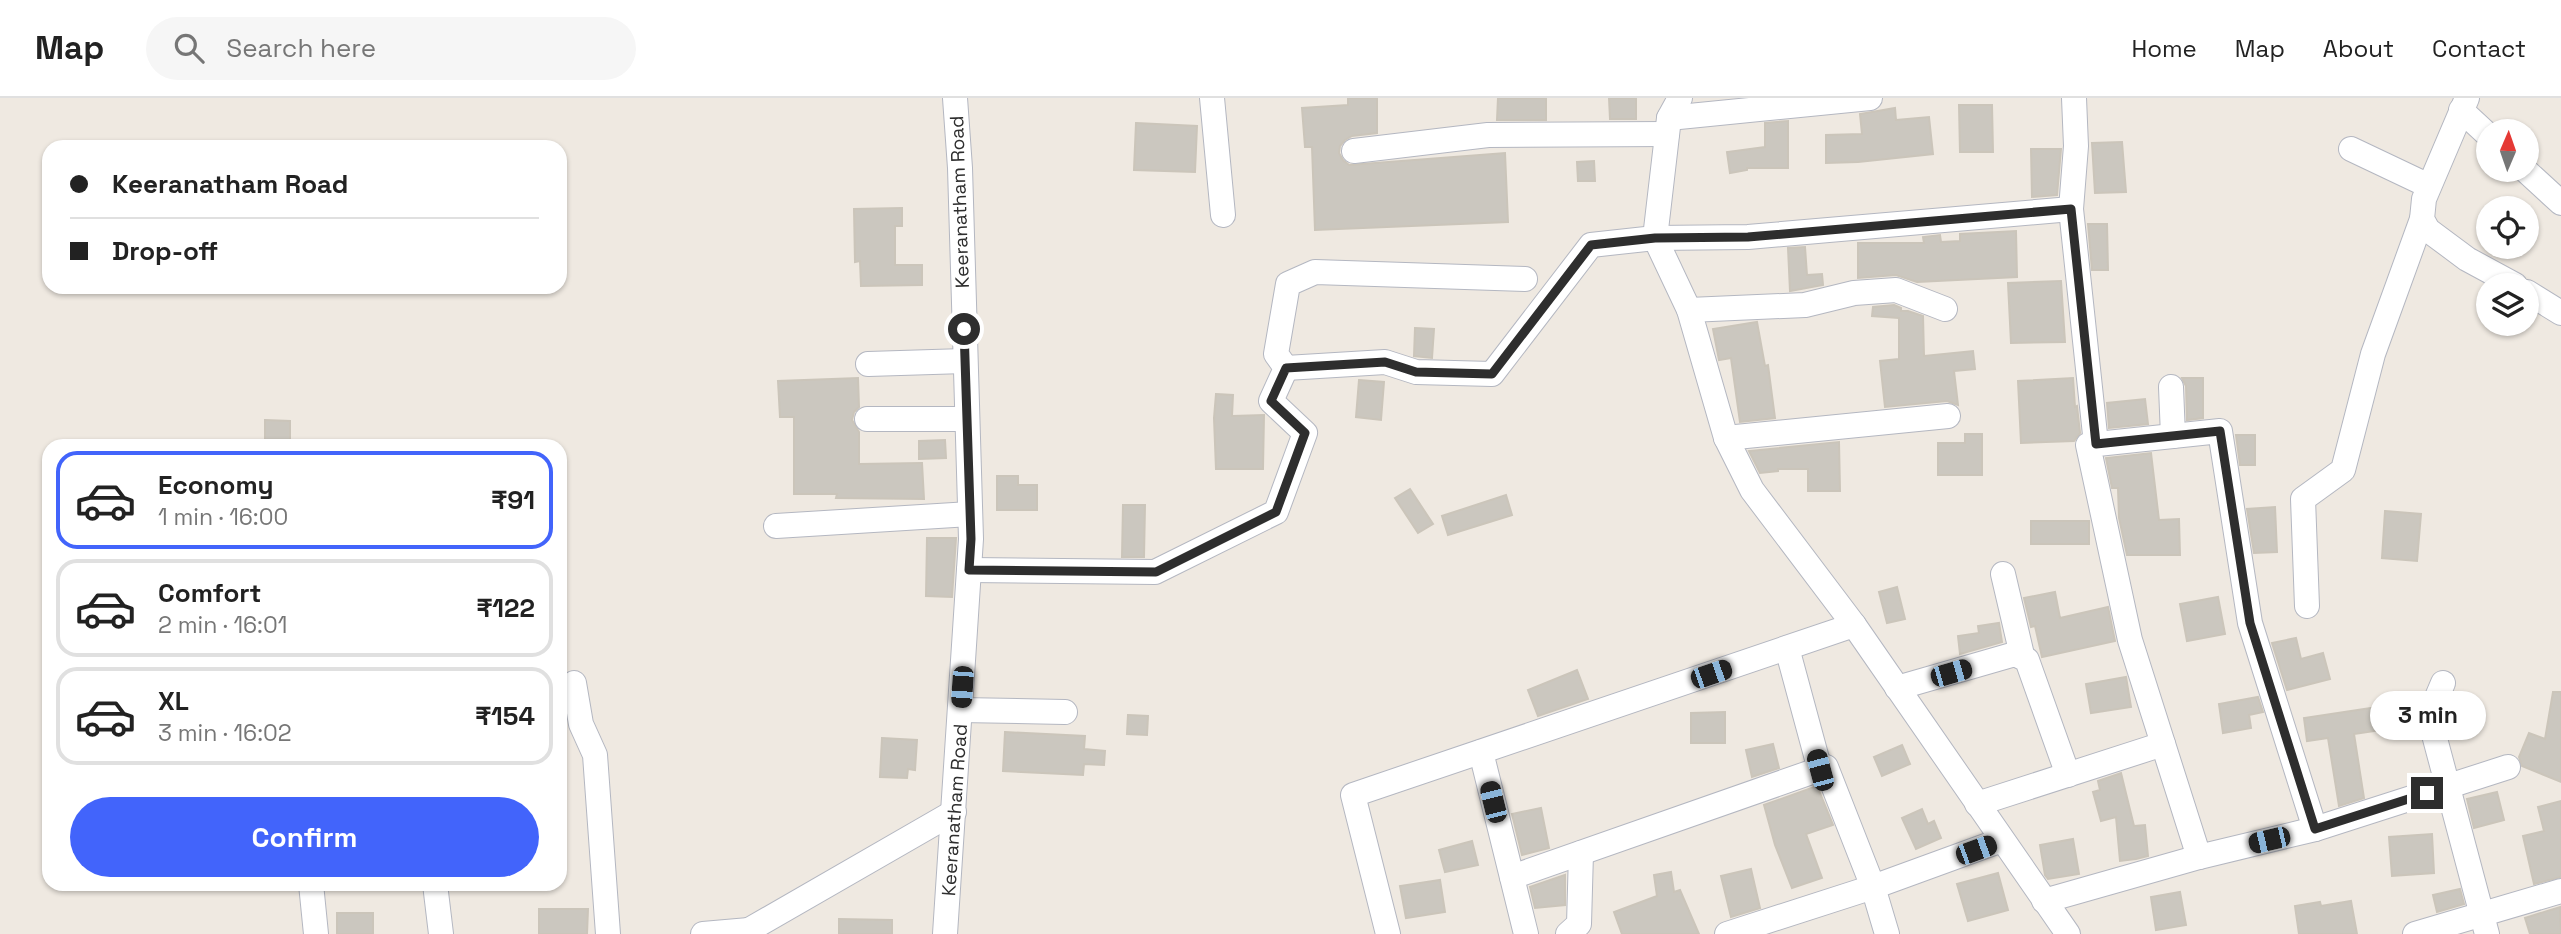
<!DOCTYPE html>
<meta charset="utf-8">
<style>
:root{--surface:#fff;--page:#f6f6f6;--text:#222;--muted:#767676;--line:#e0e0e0;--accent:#4264fb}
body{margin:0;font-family:"Space Grotesk",sans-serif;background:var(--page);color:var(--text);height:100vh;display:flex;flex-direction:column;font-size:26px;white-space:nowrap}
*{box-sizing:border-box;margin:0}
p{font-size:23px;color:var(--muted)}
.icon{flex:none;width:38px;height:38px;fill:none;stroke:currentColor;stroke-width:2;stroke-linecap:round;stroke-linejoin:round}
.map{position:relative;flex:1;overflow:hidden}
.drawer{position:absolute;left:42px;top:341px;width:525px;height:452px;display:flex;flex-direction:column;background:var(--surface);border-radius:21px;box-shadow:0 2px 5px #0004}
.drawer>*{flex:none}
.guide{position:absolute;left:42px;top:42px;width:525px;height:154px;border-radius:21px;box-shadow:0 2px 5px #0004;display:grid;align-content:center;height:154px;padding:0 28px;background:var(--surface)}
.needle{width:46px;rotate:2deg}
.buttons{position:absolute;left:2476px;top:21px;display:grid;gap:14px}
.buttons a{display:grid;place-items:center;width:63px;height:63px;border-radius:50%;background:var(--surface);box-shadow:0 2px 5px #0004;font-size:35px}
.end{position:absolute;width:32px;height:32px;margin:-16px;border:9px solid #2e2e2e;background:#fff;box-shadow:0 0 0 4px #fff}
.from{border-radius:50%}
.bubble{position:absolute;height:49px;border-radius:24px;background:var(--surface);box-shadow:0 2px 5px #0004;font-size:23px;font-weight:700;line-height:49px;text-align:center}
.car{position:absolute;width:21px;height:42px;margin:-21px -10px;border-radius:9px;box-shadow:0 0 5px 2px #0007;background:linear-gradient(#222 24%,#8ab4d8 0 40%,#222 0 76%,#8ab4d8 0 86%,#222 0)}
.guide b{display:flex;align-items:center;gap:24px;height:66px;font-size:26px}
.guide b+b{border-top:2px solid var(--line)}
.guide i{width:18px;height:18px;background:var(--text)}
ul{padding:12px 0 0;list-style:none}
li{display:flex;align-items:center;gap:21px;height:98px;margin:0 14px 10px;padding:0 14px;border:4px solid var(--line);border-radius:21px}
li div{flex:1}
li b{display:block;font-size:26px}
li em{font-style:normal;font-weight:700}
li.on{border-color:var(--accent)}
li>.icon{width:63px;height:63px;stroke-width:1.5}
.cta{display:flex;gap:14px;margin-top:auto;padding:14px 28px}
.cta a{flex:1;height:80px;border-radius:42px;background:var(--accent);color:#fff;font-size:28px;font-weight:700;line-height:80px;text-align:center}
header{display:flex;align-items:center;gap:42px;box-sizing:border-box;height:98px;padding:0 35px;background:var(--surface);border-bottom:2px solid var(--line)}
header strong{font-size:33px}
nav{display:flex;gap:38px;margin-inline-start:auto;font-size:24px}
.search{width:490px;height:63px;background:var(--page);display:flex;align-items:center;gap:18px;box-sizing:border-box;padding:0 24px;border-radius:38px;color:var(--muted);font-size:26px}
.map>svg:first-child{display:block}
</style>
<header>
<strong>Map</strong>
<div class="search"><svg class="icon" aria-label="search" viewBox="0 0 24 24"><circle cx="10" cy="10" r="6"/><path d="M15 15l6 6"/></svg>Search here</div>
<nav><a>Home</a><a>Map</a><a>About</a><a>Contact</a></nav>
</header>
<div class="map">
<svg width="2561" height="836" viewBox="0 0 2561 836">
<rect width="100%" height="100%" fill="#efe9e1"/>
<g fill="#cbc7bf" stroke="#cbc5ba" stroke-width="2">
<path d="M 1348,0 L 1377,0 L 1377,35 L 1352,38 L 1345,42 L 1340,48 L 1339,55 L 1343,62 L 1349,67 L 1505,55 L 1508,124 L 1315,132 L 1312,49 L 1305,49 L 1302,10 L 1348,7 Z"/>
<path d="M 1498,0 L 1546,0 L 1546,22 L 1497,22 Z"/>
<path d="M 1609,0 L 1636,0 L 1636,21 L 1610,21 Z"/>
<path d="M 1959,7 L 1992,7 L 1993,54 L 1960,54 Z"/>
<path d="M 1895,10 L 1896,22 L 1929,19 L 1933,56 L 1858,64 L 1826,65 L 1826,37 L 1862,36 L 1860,16 Z"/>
<path d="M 1788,23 L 1788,70 L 1747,70 L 1747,72 L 1730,75 L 1727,54 L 1765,49 L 1765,25 Z"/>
<path d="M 1136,25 L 1197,28 L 1195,74 L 1134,72 Z"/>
<path d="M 2122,44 L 2126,94 L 2095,95 L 2092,45 Z"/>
<path d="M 2031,51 L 2061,51 L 2057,97 L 2032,99 Z"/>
<path d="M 1594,63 L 1595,83 L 1578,83 L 1577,64 Z"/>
<path d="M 902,110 L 902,128 L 895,128 L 895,167 L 922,167 L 922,187 L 861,188 L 860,163 L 855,164 L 854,111 Z"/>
<path d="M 2088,126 L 2107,126 L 2108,172 L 2092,172 Z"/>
<path d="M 2016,133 L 2017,179 L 1917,184 L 1896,177 L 1858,180 L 1858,145 L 1924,145 L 1923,139 L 1940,137 L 1941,144 L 1960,143 L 1960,136 Z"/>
<path d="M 1805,149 L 1807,177 L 1822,176 L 1823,187 L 1790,193 L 1788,150 Z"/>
<path d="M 2061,183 L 2065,244 L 2011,245 L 2008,185 Z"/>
<path d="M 1894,207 L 1901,210 L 1901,213 L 1908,213 L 1923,218 L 1924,258 L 1973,253 L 1975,271 L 1954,273 L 1958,307 L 1947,303 L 1885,309 L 1880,263 L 1899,261 L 1899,220 L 1872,218 L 1873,209 Z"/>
<path d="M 1757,224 L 1765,268 L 1768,267 L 1775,320 L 1740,324 L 1731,260 L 1719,262 L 1713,231 Z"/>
<path d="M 1415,230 L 1434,231 L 1432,260 L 1414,258 Z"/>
<path d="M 858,280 L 859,309 L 854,314 L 852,322 L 859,334 L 859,366 L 922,365 L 924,401 L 836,400 L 837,396 L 794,396 L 794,319 L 780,319 L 778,283 Z"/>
<path d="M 2073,280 L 2075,309 L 2077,308 L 2080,335 L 2074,343 L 2021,345 L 2018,283 Z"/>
<path d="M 2182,280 L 2203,280 L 2203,320 L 2187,322 L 2186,288 Z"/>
<path d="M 1359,282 L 1384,284 L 1381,322 L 1356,319 Z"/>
<path d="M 1216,296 L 1233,297 L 1232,318 L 1264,317 L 1263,371 L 1216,371 L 1214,320 Z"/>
<path d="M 2145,301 L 2148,326 L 2109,330 L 2107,305 Z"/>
<path d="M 265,322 L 290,323 L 290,348 L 265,348 Z"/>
<path d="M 1965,336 L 1982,336 L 1982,377 L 1938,377 L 1938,345 L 1965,345 Z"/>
<path d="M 2236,337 L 2255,337 L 2255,367 L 2240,367 Z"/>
<path d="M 945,342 L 946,360 L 919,361 L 919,343 Z"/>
<path d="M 1839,344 L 1840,393 L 1808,393 L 1808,371 L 1778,371 L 1778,373 L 1760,375 L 1749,353 Z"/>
<path d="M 2151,355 L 2159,422 L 2179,421 L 2180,457 L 2127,457 L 2119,420 L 2118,390 L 2112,390 L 2106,360 Z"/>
<path d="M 997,378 L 1018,378 L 1018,387 L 1037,387 L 1037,412 L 997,412 Z"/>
<path d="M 1410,391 L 1433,426 L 1418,435 L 1395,400 Z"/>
<path d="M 1506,397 L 1512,417 L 1448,437 L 1442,418 Z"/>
<path d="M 1123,407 L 1145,407 L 1144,459 L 1122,459 Z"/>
<path d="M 2275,409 L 2277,454 L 2254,455 L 2247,411 Z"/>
<path d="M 2385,413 L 2421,416 L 2417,463 L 2382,460 Z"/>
<rect x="2031" y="423" width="58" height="23"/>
<path d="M 927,440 L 956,440 L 952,499 L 926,498 Z"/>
<path d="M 1897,489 L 1905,521 L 1887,525 L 1879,494 Z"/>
<path d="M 2055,494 L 2060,520 L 2108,509 L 2115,543 L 2042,559 L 2035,528 L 2031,529 L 2024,500 Z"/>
<path d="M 2218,499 L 2225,536 L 2187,543 L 2180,506 Z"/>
<path d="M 1999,525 L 2002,544 L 1960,556 L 1958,538 L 1979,535 L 1978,528 Z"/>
<path d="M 2296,540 L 2301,561 L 2323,555 L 2330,581 L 2287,592 L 2272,545 Z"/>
<path d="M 1577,572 L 1588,601 L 1538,618 L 1528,592 Z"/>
<path d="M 2126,579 L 2131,609 L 2091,615 L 2086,586 Z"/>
<path d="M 2553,594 L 2561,594 L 2561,684 L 2522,668 L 2519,659 L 2529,635 L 2545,641 Z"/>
<path d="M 2258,599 L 2263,614 L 2249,617 L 2251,630 L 2223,635 L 2219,606 Z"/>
<path d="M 2411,604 L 2415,627 L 2354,636 L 2364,700 L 2339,708 L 2328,640 L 2307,643 L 2304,620 Z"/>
<path d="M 1725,614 L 1725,645 L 1691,645 L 1691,615 Z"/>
<path d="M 1128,617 L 1148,618 L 1147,637 L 1127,636 Z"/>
<path d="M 1005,634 L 1085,638 L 1084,651 L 1105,653 L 1104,667 L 1084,666 L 1083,677 L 1003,673 Z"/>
<path d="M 882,640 L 917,642 L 915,672 L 908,671 L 907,680 L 880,679 Z"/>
<path d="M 1773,646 L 1779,670 L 1752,679 L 1746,652 Z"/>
<path d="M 1902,647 L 1910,666 L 1882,678 L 1874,659 Z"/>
<path d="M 2121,675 L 2134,728 L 2145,727 L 2148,758 L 2136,761 L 2120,763 L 2116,719 L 2101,723 L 2093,694 L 2100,692 L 2098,683 Z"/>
<path d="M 1817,688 L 1833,727 L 1806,736 L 1822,780 L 1792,790 L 1775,747 L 1764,707 Z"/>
<path d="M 2497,694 L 2504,722 L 2474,730 L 2467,701 Z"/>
<path d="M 2561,703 L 2561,779 L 2534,786 L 2523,738 L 2544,733 L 2538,709 Z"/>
<path d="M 1541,710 L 1549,750 L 1522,757 L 1512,716 Z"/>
<path d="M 1922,711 L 1928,726 L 1934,723 L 1941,740 L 1916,751 L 1902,720 Z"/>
<path d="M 2432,736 L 2434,775 L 2392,778 L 2389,739 Z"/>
<path d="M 2073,741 L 2079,776 L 2048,781 L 2045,777 L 2040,747 Z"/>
<path d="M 1472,743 L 1478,767 L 1445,774 L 1439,752 Z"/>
<path d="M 1751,771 L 1760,810 L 1731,819 L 1721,778 Z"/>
<path d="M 1671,774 L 1674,794 L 1680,792 L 1699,836 L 1622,836 L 1614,814 L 1657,798 L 1654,777 Z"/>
<path d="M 1998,775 L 2008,812 L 1968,823 L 1957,786 Z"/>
<path d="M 1565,777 L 1565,807 L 1535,810 L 1530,789 Z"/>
<path d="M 1440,782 L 1445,814 L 1406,820 L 1400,788 Z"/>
<path d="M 2460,791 L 2464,806 L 2437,814 L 2433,797 Z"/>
<path d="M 2180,794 L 2186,827 L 2156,832 L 2151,799 Z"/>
<path d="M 2351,803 L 2357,836 L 2299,836 L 2295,808 L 2320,804 L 2321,808 Z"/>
<path d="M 2560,809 L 2561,836 L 2530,836 L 2525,820 Z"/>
<path d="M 539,811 L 588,811 L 587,836 L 539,836 Z"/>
<rect x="337" y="815" width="36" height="21"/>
<path d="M 839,821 L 892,822 L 892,836 L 839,836 Z"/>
</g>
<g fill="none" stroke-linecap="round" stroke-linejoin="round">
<g stroke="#b4b7c1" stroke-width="26">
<g id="minor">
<path d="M 1212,0 L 1223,117"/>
<path d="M 1680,0 L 1669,20 L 1655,140 L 1689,212 L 1726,340 L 1752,392 L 1854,527 L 2068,836"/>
<path d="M 2074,0 L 2076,48 L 2071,111 L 2096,346"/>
<path d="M 2467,0 L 2424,101 L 2422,121 L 2428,132 L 2467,161 L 2515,187"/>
<path d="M 2461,12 L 2488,37"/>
<path d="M 1669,20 L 1870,0"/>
<path d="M 2351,51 L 2429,88"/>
<path d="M 1354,53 L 1488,37 L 1667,36"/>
<path d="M 2525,72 L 2561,105"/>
<path d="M 2527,194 L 2561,215"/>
<path d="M 1689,212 L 1805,207 L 1854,195 L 1896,192 L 1945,211"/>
<path d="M 868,266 L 965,263"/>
<path d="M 1286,270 L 1385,264 L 1416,274 L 1492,276 L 1591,147 L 1655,140 L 1748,139 L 2071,111"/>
<path d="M 2171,289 L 2173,338"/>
<path d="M 867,321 L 967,321"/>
<path d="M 1726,340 L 1948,318"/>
<path d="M 776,428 L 970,416"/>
<path d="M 969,472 L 1155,474 L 1276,414 L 1305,335 L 1271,303 L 1286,270 L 1276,256 L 1288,186 L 1315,174 L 1525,181"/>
<path d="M 2003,476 L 2022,557"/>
<path d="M 2307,508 L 2303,401 L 2343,372 L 2373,256 L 2422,121"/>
<path d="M 1787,550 L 1820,672"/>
<path d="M 574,585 L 581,626 L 595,657 L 608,836"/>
<path d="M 2443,585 L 2429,618 L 2487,836"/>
<path d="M 1897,590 L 2015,556 L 2027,562 L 2068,677"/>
<path d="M 960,612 L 1065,614"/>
<path d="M 1481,654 L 1526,836"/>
<path d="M 1977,706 L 2163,646"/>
<path d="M 2199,759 L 2130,542 L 2088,347 L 2220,333 L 2250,525 L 2315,731"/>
<path d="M 1512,779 L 1826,669 L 1873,789 L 1887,836"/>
<path d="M 311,786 L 316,836"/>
<path d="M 435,786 L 441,836"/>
<path d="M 2044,803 L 2199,759 L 2315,731 L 2508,669"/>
<path d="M 749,832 L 954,714"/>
<path d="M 703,836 L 749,832 L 749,836"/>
<path d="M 945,836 L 971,441 L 960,70 L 955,0"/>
<path d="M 1388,836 L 1353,697 L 1854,527"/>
<path d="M 1568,836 L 1579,826 L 1581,755"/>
<path d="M 1727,836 L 1873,789 L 2002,742"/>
<path d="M 2415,836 L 2561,793"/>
</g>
</g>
<use href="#minor" stroke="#fff" stroke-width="24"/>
</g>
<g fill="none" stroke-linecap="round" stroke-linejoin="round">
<path stroke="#2e2e2e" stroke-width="9" d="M 964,231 L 971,441 L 969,472 L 1156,474 L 1276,414 L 1305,335 L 1271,303 L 1286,270 L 1385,264 L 1416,274 L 1492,276 L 1591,147 L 1655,140 L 1748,139 L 2071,111 L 2096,346 L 2220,333 L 2250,525 L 2315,731 L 2427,695"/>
</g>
<g text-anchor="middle" stroke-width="6" stroke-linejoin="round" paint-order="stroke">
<g font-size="19" fill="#2e2e2e" stroke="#fff">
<text transform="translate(959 104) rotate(-92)" y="7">Keeranatham Road</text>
<text transform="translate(954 712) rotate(-86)" y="7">Keeranatham Road</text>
</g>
</g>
</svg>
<div class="buttons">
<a><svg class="needle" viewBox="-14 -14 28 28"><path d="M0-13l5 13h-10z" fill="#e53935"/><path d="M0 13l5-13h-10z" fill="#767676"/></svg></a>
<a><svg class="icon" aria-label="locate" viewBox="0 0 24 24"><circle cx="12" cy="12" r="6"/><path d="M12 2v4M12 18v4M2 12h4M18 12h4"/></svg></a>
<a><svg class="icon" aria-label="layers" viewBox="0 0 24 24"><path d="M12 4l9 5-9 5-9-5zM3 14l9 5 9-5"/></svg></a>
</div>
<i class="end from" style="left:964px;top:231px"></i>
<i class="end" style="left:2427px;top:695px"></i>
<div class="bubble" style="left:2370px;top:593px;width:116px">3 min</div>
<i class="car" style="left:1951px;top:575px;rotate:74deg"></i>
<i class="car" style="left:1711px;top:576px;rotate:71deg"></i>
<i class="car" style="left:962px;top:589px;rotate:184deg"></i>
<i class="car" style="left:1820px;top:672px;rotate:345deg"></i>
<i class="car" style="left:1493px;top:704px;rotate:346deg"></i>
<i class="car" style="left:2269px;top:742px;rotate:257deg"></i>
<i class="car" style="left:1976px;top:752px;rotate:70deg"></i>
<div class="guide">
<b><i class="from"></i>Keeranatham Road</b>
<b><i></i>Drop-off</b>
</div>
<section class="drawer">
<ul>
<li class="on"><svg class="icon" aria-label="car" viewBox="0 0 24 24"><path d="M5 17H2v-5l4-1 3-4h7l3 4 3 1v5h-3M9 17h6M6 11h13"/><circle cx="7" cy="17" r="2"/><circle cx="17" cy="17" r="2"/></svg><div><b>Economy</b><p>1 min · 16:00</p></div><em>₹91</em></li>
<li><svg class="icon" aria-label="car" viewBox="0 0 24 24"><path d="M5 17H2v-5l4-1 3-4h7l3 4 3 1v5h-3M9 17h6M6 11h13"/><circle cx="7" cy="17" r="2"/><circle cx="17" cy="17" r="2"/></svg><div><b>Comfort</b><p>2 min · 16:01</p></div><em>₹122</em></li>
<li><svg class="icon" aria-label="car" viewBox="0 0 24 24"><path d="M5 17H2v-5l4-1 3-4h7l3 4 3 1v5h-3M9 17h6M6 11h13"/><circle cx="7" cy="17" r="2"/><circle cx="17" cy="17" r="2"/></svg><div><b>XL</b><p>3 min · 16:02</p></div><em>₹154</em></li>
</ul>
<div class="cta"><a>Confirm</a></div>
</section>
</div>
